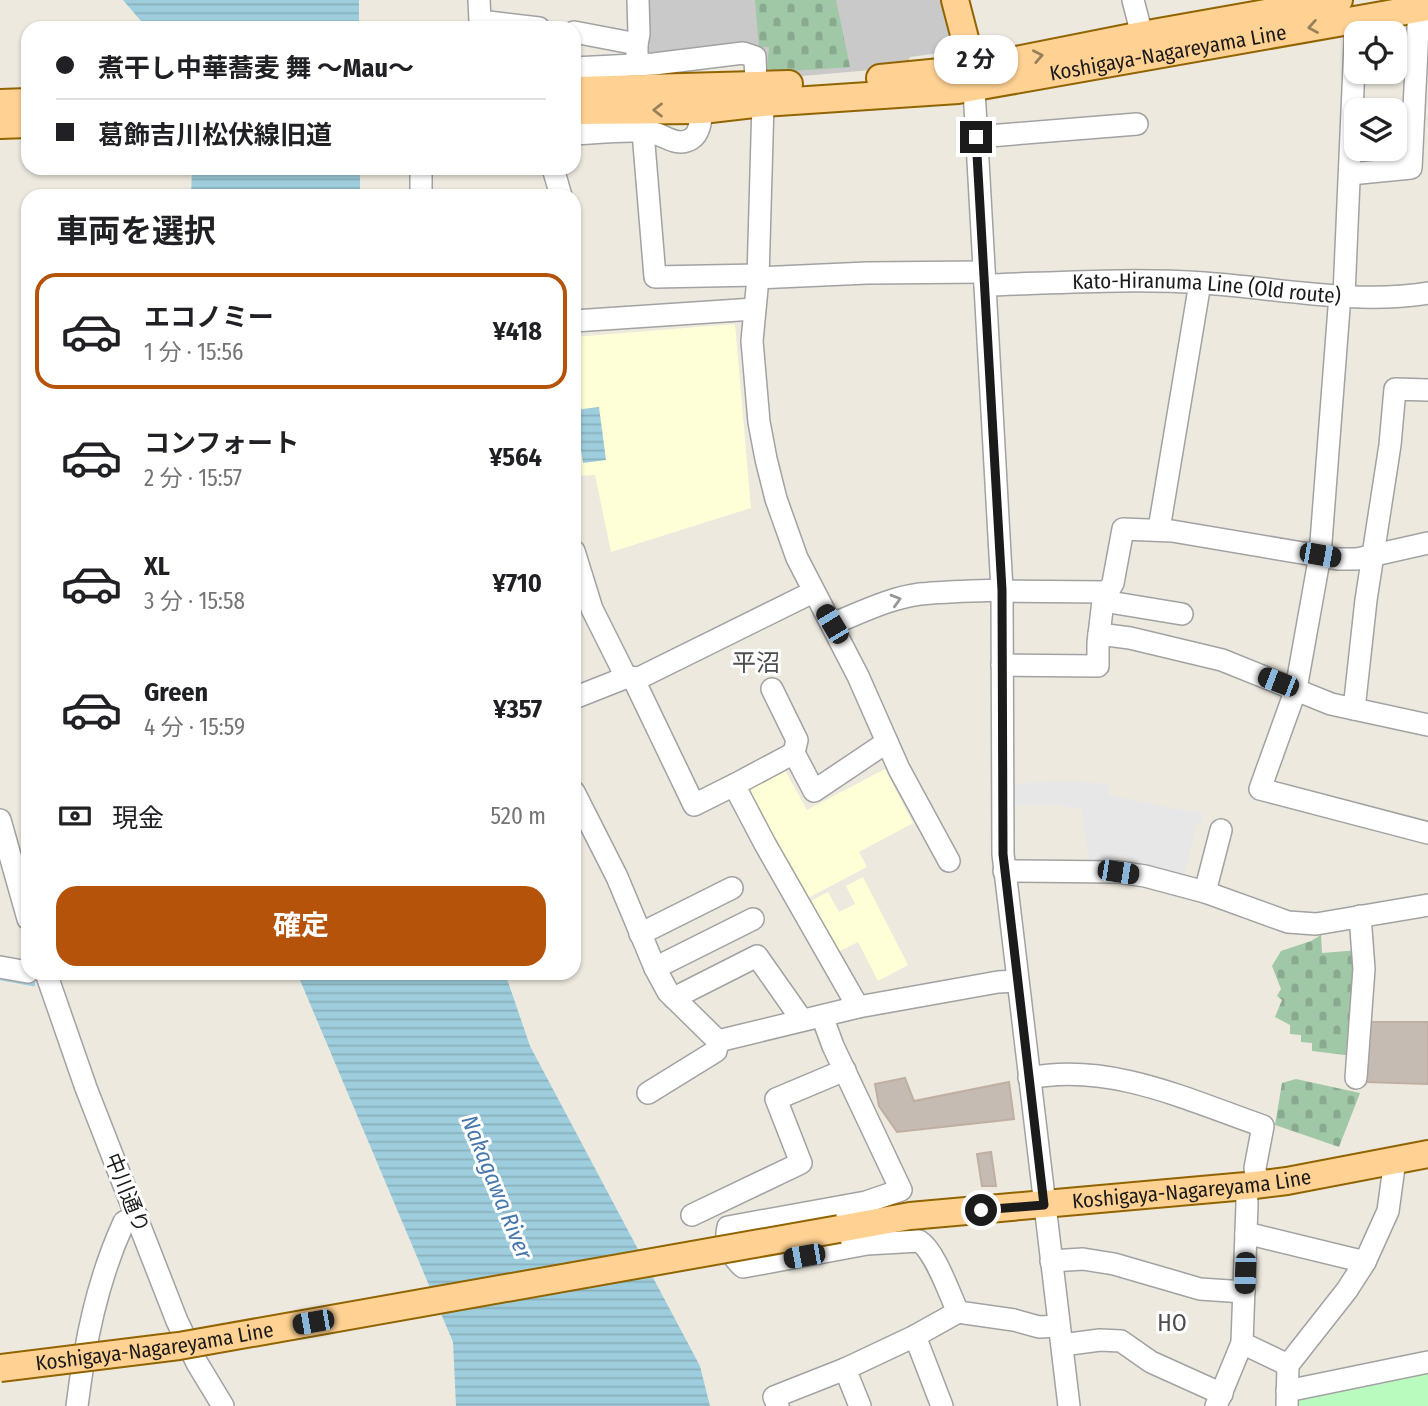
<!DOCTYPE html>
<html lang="ja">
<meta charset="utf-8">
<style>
:root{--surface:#fff;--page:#f2f2f2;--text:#202124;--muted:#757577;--line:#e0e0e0;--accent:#b45309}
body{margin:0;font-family:"Fira Sans Condensed","Noto Sans JP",sans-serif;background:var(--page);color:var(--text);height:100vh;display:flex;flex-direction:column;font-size:26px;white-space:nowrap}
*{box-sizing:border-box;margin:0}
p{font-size:23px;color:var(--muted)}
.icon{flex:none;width:38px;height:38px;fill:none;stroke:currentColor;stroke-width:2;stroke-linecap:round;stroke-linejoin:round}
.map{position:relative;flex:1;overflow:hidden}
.details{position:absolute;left:21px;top:189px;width:560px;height:791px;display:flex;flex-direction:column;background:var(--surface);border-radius:21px;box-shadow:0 2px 5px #0004}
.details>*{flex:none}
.guide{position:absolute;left:21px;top:21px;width:560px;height:154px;border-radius:21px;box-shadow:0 2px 5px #0004;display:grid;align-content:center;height:154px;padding:0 35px;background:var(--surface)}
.fabs{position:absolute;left:1344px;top:21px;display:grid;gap:14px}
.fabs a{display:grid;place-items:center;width:63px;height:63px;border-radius:14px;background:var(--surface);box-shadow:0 2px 5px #0004;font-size:35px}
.end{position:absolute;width:32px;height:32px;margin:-16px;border:9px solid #1b1b1b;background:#fff;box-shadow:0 0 0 4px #fff}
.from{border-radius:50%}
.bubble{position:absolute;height:49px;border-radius:21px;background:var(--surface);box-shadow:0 2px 5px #0004;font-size:23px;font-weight:700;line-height:49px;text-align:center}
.car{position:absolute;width:21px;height:42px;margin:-21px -10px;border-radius:9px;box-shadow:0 0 5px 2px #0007;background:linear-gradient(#222 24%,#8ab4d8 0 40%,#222 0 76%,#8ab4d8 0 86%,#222 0)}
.guide b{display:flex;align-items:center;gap:24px;height:66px;font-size:26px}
.guide b+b{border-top:2px solid var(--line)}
.guide i{width:18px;height:18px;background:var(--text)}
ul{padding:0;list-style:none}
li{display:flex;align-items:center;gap:21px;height:116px;margin:0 14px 10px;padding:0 21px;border:4px solid transparent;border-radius:21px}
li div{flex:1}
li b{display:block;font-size:26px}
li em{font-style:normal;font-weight:700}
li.selected{border-color:var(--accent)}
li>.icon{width:63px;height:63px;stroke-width:1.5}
h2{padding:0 35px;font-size:32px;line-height:84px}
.pay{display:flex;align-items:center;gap:18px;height:77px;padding:0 35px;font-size:26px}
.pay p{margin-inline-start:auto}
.primary-button{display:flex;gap:14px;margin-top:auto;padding:14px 35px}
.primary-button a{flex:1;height:80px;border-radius:21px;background:var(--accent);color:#fff;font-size:28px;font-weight:700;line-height:80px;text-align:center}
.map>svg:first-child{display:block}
</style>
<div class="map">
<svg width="1428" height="1406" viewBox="0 0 1428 1406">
<defs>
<pattern id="cemetery-stones" width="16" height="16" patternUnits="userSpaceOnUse" patternTransform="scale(1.75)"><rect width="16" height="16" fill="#a0c7a6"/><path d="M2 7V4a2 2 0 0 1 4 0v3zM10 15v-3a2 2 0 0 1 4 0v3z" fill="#89aa8e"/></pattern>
<pattern id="water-rules" width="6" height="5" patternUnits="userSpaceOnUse" patternTransform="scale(1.75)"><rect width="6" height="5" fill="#9ecedd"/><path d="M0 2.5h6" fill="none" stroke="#88b0bd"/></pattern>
</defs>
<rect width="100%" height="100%" fill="#ede9df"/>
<g fill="#feffd6">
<path d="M 735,324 L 751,508 L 611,552 L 595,475 L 574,476 L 574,337 Z"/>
<path d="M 783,767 L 807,810 L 885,769 L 913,823 L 859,852 L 867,867 L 804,900 L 743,788 Z"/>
<path d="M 863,877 L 908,965 L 878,981 L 858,942 L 836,953 L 809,902 L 828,892 L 839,912 L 855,904 L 846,886 Z"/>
</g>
<path fill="#c9c9c9" d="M 637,0 L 943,0 L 954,51 L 910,57 L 906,67 L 779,78 L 762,69 L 762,52 L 643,55 Z"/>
<g fill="url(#cemetery-stones)">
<path d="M 755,0 L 836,0 L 850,67 L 777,72 L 767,68 L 769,47 L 759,47 Z"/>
<path d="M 1321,935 L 1322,953 L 1359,950 L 1353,1056 L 1312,1051 L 1312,1043 L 1301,1042 L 1301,1035 L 1290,1034 L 1290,1025 L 1275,1017 L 1282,1000 L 1277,996 L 1281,989 L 1272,966 L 1281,951 L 1311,941 Z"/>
<path d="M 1296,1079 L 1360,1093 L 1339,1147 L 1275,1125 L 1282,1083 Z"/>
</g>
<path fill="#b9fbbf" d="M 1428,1369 L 1428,1406 L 1293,1406 L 1298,1395 Z"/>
<path fill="#e7e7e7" d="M 1067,781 L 1107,784 L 1108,795 L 1203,814 L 1200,825 L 1196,824 L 1183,881 L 1089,861 L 1082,808 L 1068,807 L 1067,805 L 1013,805 L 1013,784 Z"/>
<g fill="url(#water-rules)">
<path d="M 123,0 L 359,0 L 359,28 L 147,28 Z"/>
<path d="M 192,168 L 360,168 L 360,196 L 191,196 Z"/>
<path d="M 599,407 L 606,460 L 583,463 L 575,410 Z"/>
<path d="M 297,973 L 505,973 L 530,1046 L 700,1366 L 710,1406 L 456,1406 L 453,1342 Z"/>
</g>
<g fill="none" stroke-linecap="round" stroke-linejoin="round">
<path stroke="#9ecedd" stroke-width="4.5" d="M 0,978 L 33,984"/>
</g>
<g fill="#c5bbb3" stroke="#bfafa2" stroke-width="2">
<path d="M 1366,1022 L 1428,1022 L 1428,1084 L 1366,1082 Z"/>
<path d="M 905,1078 L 914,1101 L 1009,1082 L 1014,1119 L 897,1132 L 879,1106 L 875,1084 Z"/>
<path d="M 991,1152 L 996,1186 L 982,1186 L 977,1154 Z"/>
</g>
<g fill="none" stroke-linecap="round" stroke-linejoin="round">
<g stroke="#a2a2a2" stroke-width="24">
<g id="minor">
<path d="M 479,0 L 480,21 L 539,28"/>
<path d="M 1133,0 L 1142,35"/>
<path d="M 574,32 L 637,44 L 637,65"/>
<path d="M 637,44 L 639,34 L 638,0"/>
<path d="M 574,68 L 654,64 L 743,53 L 755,57 L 756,85"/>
<path d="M 974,89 L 1002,590 L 1003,854 L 1069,1406"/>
<path d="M 763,103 L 758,278 L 752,341 L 759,422 L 766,459 L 776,499 L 797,558 L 858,676 L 899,769 L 949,861"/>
<path d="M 643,132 L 655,277 L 758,275"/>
<path d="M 574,134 C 596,133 629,129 650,132 C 664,134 676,148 691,139 C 700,134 701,119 702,110"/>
<path d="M 976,137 L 1137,124"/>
<path d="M 553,168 L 561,196"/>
<path d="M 1350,174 L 1411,168 L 1419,8"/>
<path d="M 421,196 L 421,168"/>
<path d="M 758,278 L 867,273 L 984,272"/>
<path id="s1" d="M 985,285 C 1058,283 1131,278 1204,283 C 1277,288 1355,305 1428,293"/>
<path d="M 1340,295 L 1320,555 L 1296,689 L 1260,789 L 1428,833"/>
<path d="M 1344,295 L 1356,20"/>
<path d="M 574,321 L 754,309"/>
<path d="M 1159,529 L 1200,283"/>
<path d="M 574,551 L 592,609 L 626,677"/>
<path d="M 1002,591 L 1107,592"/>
<path d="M 1103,601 L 1182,614"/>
<path d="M 832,624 C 860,613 889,598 920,594 C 947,591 975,591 1002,590"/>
<path d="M 1099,634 L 1130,638 L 1222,660 L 1331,704 L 1428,725"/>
<path d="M 1002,665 L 1098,666 L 1098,643 L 1103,601 L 1113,583 L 1123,529 L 1172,531 L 1338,559 L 1357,559 L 1428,543"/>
<path d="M 633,678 L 694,805 L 734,785 L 765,844 L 858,1007"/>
<path d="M 772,689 L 797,740 L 794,753"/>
<path d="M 574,698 L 627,677 L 639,678 L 813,592"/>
<path d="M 1354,709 L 1366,600 L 1390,445 L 1395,389 L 1428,390"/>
<path d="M 734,785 L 794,753 L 814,791 L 887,742"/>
<path d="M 574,792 L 617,877 L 655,968 L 668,992 L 718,1041 L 858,1007 L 998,982 L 1017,981"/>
<path d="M 0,820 L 28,919"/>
<path d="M 1004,871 L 1118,872 L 1145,876 L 1205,892 L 1288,922 L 1316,924 L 1428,905"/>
<path d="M 1205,892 L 1221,830"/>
<path d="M 640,934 L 732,888"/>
<path d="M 0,967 L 28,972"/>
<path d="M 655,968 L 753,919"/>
<path d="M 46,973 L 86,1088 L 177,1321 L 197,1363 L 223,1406"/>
<path d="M 674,998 L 757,956 L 802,1020"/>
<path d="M 822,1016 L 833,1046 L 901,1190 L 866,1202 L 728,1227 C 724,1243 731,1256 743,1267 L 867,1244 L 919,1241 C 935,1251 949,1293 958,1312"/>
<path d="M 1029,1078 C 1110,1062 1188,1100 1263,1126 L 1255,1168 L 1257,1185"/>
<path d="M 1356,1078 L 1364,969 L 1360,916"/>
<path d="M 648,1093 L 716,1051 L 718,1041"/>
<path d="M 692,1215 L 801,1163 L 776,1099 L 845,1070"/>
<path d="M 1246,1233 L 1365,1262"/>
<path d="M 1051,1261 L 1083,1259 L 1114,1264 L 1200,1289 L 1244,1292"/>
<path d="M 915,1336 L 942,1406"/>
<path d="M 1242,1343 L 1288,1365"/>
<path d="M 1062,1345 L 1100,1340 L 1121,1341 L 1151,1362 L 1222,1394"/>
<path d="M 845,1369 L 860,1406"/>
<path d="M 1287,1391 L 1428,1362"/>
<path d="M 77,1406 C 85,1342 97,1281 124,1222 L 137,1216"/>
<path d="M 778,1406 L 774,1397 L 845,1369 L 915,1336 L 958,1312 L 1014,1320 L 1039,1327 L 1059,1326"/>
<path d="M 1216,1406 L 1242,1343 L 1247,1204 L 1246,1186"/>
<path d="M 1287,1406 L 1288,1365 L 1347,1290 L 1365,1262 L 1388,1211 L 1395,1160"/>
</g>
</g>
<g stroke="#916400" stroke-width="30">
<g id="major">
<path d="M 955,0 L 968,50 L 974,87"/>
<path d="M 880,78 L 971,69 L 1142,35 L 1339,0"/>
<path d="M 574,90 L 789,84"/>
<path d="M 0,103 L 28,102"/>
<path id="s2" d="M 574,111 L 702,110 L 763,103 L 958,90 L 1428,7"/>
<path d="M 0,125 L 28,124"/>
<path id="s3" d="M 839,1229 L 910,1216 L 1246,1186 L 1287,1181 L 1428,1154"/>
</g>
</g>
<use href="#minor" stroke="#fff" stroke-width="21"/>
<use href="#major" stroke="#ffd293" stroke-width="26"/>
<g stroke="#916400" stroke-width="30" stroke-linecap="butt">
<g id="major-bridge">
<path id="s4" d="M 0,1368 L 179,1346 L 839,1229"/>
</g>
</g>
<use href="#major-bridge" stroke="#ffd293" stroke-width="26"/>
</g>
<defs><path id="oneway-chevron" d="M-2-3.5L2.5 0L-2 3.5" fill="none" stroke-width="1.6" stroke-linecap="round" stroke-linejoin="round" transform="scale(1.75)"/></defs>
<g stroke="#98805d">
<use href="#oneway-chevron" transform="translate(1313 27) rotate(170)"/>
<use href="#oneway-chevron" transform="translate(1038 56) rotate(-11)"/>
<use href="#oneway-chevron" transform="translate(658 110) rotate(180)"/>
</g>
<use stroke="#989898" href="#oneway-chevron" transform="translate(896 600) rotate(-16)"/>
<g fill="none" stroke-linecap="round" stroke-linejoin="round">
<path stroke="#1b1b1b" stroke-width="9" d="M 976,137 L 1002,590 L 1003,854 L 1044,1205 L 981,1210"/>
</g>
<g text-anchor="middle" stroke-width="6" stroke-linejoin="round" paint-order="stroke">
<g font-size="21" fill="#1b1b1b" stroke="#fff">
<text dy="7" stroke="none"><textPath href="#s2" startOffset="598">Koshigaya-Nagareyama Line</textPath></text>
<text dy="7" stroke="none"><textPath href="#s1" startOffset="222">Kato-Hiranuma Line (Old route)</textPath></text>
<text dy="7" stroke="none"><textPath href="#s3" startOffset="355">Koshigaya-Nagareyama Line</textPath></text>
<text transform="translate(127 1193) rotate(68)" y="7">中川通り</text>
<text dy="7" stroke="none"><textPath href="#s4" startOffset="156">Koshigaya-Nagareyama Line</textPath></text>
</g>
<g font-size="23" font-style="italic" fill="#4577ac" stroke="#fff">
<text transform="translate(497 1187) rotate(68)" y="8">Nakagawa River</text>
</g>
<g font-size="24" fill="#4e4e4e" stroke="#fff">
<text x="756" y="671">平沼</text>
<text x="1172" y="1331">HO</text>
</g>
</g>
</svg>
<div class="fabs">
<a><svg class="icon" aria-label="locate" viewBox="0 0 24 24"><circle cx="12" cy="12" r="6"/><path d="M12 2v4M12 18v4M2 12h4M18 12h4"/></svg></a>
<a><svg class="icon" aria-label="layers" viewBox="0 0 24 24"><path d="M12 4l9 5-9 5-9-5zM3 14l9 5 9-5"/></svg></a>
</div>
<i class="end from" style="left:981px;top:1210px"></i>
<i class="end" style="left:976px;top:137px"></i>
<div class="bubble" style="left:934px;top:35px;width:84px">2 分</div>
<i class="car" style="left:1320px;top:555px;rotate:100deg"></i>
<i class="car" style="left:832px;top:624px;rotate:329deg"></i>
<i class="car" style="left:1278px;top:682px;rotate:291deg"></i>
<i class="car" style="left:1118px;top:872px;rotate:99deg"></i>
<i class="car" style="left:804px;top:1256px;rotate:260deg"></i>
<i class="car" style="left:1245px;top:1273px;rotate:182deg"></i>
<i class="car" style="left:313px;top:1322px;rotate:260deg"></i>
<div class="guide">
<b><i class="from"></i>煮干し中華蕎麦 舞 〜Mau〜</b>
<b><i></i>葛飾吉川松伏線旧道</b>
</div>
<section class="details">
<h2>車両を選択</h2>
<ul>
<li class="selected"><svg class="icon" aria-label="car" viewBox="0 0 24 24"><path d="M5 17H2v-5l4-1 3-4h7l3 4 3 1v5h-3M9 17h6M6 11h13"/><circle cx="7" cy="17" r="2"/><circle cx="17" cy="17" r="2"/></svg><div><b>エコノミー</b><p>1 分 · 15:56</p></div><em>¥418</em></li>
<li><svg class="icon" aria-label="car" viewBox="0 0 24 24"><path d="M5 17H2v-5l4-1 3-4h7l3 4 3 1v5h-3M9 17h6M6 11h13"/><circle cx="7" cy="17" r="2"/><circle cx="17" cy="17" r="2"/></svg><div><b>コンフォート</b><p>2 分 · 15:57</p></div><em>¥564</em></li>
<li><svg class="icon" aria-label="car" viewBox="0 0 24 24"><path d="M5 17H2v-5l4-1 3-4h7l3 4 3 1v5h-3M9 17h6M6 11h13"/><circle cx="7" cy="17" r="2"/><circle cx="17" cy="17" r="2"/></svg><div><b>XL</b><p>3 分 · 15:58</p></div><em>¥710</em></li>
<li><svg class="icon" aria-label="car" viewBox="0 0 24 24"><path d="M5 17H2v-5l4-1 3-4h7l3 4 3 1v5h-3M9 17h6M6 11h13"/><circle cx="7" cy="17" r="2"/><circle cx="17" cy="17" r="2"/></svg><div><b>Green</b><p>4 分 · 15:59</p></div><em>¥357</em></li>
</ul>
<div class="pay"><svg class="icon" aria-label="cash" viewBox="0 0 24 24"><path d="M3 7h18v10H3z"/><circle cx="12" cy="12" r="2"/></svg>現金<p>520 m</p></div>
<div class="primary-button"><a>確定</a></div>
</section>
</div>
